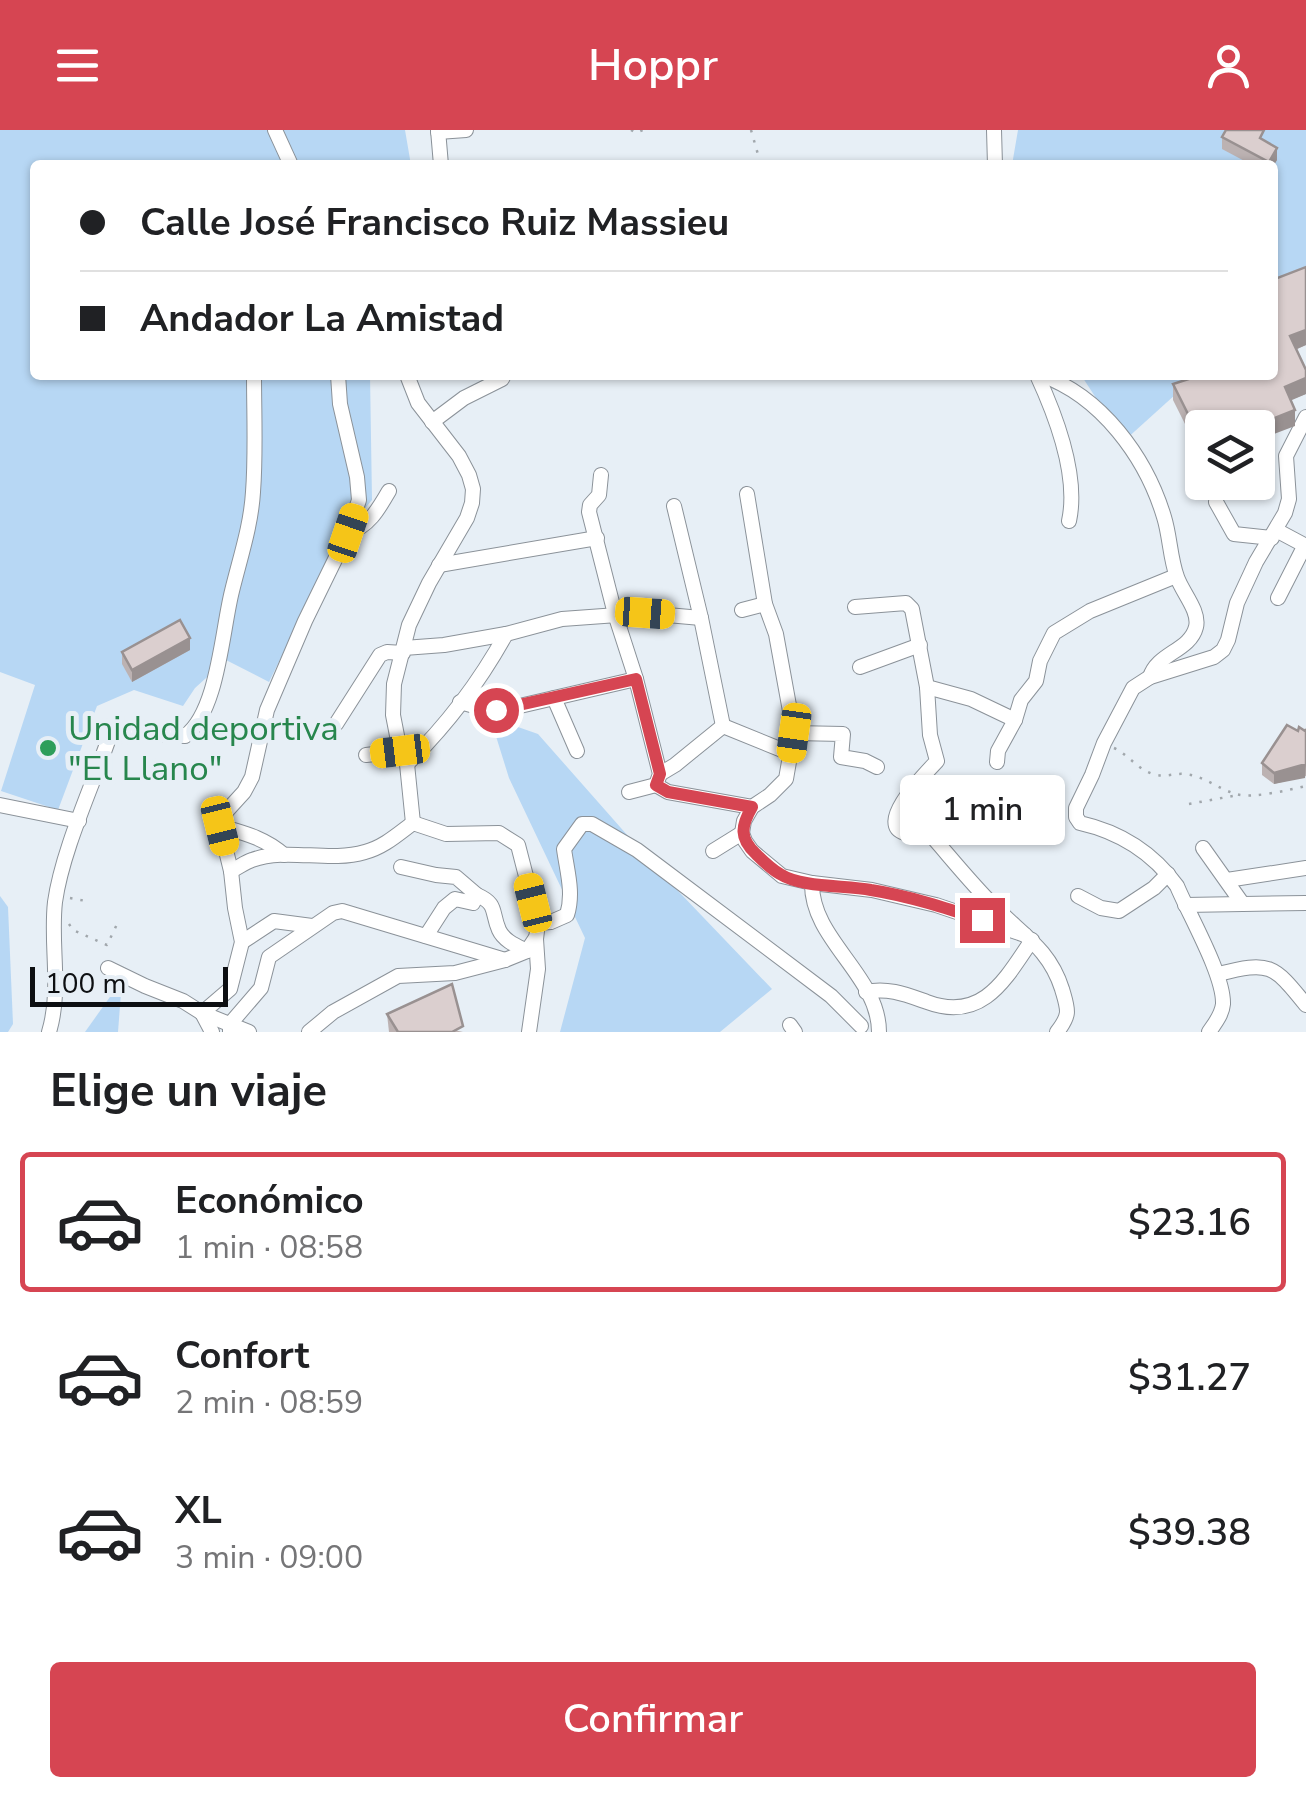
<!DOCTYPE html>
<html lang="es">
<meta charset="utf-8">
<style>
:root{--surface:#fff;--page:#f6f6f6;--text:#202124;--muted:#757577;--line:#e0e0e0;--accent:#d64552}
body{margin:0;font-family:"Nunito Sans",sans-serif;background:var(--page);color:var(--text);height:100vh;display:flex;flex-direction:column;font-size:38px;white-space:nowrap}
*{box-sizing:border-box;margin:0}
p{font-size:32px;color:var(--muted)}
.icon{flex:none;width:55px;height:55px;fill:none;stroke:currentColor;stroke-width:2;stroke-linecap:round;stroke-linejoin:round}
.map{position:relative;height:902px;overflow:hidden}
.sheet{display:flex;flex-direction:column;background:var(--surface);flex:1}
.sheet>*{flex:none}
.top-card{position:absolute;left:30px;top:30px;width:1248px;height:220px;border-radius:10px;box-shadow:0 2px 8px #0004;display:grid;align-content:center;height:220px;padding:0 50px;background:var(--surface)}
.buttons{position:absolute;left:1185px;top:280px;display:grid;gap:20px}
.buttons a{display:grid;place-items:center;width:90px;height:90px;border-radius:10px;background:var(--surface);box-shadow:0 2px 8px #0004;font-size:50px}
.scale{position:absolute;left:30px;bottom:25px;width:198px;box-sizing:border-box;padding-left:10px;border:5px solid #0d0f12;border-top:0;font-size:28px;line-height:35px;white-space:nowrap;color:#0d0f12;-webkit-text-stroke:8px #e7eff6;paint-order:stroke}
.end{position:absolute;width:45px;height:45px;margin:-22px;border:12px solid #d64552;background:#fff;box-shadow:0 0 0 5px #fff}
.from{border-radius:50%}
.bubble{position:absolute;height:70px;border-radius:10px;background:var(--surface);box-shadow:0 2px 8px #0004;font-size:32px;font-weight:600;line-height:70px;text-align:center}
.car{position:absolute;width:30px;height:60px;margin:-30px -15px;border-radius:12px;box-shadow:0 0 8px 2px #0007;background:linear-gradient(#f5c518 24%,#345 0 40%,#f5c518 0 76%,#345 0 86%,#f5c518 0)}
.top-card b{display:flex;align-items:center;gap:35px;height:95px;font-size:38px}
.top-card b+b{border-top:2px solid var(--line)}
.top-card i{width:25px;height:25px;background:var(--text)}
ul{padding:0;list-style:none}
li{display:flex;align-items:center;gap:30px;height:140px;margin:0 20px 15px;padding:0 30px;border:5px solid transparent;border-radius:10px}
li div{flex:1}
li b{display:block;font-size:38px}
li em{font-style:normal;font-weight:600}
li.active{border-color:var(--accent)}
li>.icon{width:90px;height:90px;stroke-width:1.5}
h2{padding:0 50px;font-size:45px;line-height:120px}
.cta{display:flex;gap:20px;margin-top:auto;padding:20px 50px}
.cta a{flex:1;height:115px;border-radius:10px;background:var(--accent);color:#fff;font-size:40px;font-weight:600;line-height:115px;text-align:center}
header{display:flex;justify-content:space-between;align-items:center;height:130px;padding:0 50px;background:var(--accent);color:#fff;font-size:45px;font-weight:600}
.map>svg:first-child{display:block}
</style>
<header><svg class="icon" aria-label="menu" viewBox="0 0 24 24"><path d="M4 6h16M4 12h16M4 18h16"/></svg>Hoppr<svg class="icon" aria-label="person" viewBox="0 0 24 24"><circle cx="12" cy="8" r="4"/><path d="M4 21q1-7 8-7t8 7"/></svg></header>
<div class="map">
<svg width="1306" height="902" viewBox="0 0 1306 902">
<rect width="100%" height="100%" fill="#e7eff6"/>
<g fill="#b7d7f4">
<path d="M 0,0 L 405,0 L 411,35 L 35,35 L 35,245 L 370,245 L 372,370 L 339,409 L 269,552 L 226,530 L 195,558 L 183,576 L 134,560 L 97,576 L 58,680 L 1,661 L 35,555 L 0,542 Z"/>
<path d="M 1018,0 L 1306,0 L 1306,178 L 1273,191 L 1272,35 L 1012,35 Z"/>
<path d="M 1081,245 L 1197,245 L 1124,311 Z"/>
<path d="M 490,587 L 538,604 L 658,740 L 772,859 L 720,902 L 560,902 L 585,808 L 509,648 Z"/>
<path d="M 0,766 L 8,777 L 13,894 L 8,902 L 0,902 Z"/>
<path d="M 122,850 L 118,902 L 85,902 Z"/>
</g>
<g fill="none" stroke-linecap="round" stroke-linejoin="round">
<g stroke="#8b9299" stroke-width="16">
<g id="minor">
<path d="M 275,0 L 291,35"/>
<path d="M 438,0 L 441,35"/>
<path d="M 994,0 L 995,35"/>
<path d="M 438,2 L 466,0"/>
<path d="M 407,245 L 418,273 L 459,326 L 469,345 L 473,359 L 472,373 L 467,388 L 429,453 L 409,495 L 394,554 L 393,585 L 400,621 L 407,634 L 413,693"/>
<path d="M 1037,245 C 1056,286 1079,345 1069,391"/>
<path d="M 1041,245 C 1101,266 1146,327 1164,387 C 1170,406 1170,428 1177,447 C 1182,462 1200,481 1196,497 C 1190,521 1157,523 1150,547"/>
<path d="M 432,292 L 464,268 L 502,249 L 504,245"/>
<path d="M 601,345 L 599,365 L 590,375 L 589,382 L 615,484 L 636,549 L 660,644 L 656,655"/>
<path d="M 747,364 L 765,474 L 776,504 L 794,603 L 786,649 L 770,665 L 752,677 L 744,691 L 742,703 L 745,711 L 752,721 L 782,746 L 812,753 L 872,760 L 936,775 L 1025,805"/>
<path d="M 1216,372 L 1234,404 L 1272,408"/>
<path d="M 674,376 L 701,488 L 723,596"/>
<path d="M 1276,400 L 1306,416"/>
<path d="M 348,403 C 369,396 378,380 389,361"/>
<path d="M 439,435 L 597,408"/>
<path d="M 1278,468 L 1305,415"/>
<path d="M 855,477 L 906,473 L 912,479 L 927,557 L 930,605 L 937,631 C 927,642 874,694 905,703 C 912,705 923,703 930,704 C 951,728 971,753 993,775 C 1021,804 1049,818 1062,859 C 1068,880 1071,884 1057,902"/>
<path d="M 742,480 L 765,474"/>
<path d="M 404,518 L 444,515 L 506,504 L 562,489 L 645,483 L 701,488"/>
<path d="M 860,537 L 920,515"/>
<path d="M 927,557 L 971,569 L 1015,590"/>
<path d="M 554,568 L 577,621"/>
<path d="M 460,572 L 485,579 L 507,579 L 636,549"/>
<path d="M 336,594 L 380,525 L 387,522 L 403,523"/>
<path d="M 723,596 L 792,624"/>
<path d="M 794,603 L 843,604 L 841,627 L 865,631 L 877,637"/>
<path d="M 366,625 L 400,621"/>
<path d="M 997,632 L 998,621 L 1015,590 L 1021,570 L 1036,551 L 1040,531 L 1054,503 L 1090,481 L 1176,446"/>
<path d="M 407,634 C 445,597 480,551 506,504"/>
<path d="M 660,644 L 675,635 L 723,596"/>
<path d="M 656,655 L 668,662 L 752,677"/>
<path d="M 629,662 L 656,655"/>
<path d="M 0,675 L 79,691"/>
<path d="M 413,693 L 446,704 L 499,703 L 518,715 L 538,793 L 536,809 L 538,839 L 529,902"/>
<path d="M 220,696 C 244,703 265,708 284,725"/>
<path d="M 1203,718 L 1242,773"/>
<path d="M 713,721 L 742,703"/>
<path d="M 401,737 L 436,745 L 456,747 L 477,765 L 473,773 L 455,769 L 444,778 L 426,806"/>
<path d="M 231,741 C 238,738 245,732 252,730 C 288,717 328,733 365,722 C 384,717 398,704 413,693"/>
<path d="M 1227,750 L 1306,738"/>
<path d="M 812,753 C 811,810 879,845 879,902"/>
<path d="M 477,765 C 498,774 491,782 499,800 C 504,811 517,816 527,821"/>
<path d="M 1078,766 L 1101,778 L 1119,781 L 1154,758 L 1168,744"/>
<path d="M 1185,775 L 1306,773"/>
<path d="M 538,793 L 551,792 L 567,785 C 574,763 567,741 564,719 L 582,694 L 592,694 L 637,720 L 831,866 L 861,896"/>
<path d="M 242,812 L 274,791 L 312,796"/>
<path d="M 108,838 L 145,856 L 183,871 L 202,883 L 249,902"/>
<path d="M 1218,844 C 1270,831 1273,834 1306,875"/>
<path d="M 866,862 C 888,857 907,865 927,872 C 983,893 1006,848 1032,810"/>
<path d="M 790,895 L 795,902"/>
<path d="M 49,902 C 62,859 50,815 55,772 C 62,722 91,659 108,611 L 114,604 L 123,602 L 185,606 C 218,582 222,500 232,461 C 240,428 251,396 253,362 C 256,323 254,284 254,245"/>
<path d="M 212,902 L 202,883 L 230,859 L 242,812 L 235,778 L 231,741 L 220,696 L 223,685 L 244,662 L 252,647 L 267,580 L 305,491 L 348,403 L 359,370 L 357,347 L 340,274 L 338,245"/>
<path d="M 230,902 L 230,894 L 261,858 L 269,827 L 333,783 L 342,781 L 505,830"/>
<path d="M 309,902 L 333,882 L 398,846 L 455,843 L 505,830 L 527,821 L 535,809"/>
<path d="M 1209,902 C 1215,893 1222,885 1223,874 C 1224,845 1189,785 1177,756 C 1153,723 1120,702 1080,693 L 1076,687 L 1076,678 L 1092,645 L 1104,613 L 1133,558 L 1150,547 L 1214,527 L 1223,520 L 1228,510 L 1237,473 L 1256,432 L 1285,383 L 1289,369 L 1286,326 L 1306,287"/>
</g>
</g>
<g stroke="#a1a7ac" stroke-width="2.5" stroke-dasharray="2.5 8" stroke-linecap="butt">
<path d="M 631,0 L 636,3 L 643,0"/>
<path d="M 751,0 L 761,35"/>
<path d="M 1114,618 C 1129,625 1137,639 1153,644 C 1164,648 1174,643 1184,644 C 1203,645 1218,659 1236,664 C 1252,669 1288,660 1306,656"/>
<path d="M 1189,674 L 1238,665"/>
<path d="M 70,768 L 86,771"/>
<path d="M 69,794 L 73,800 L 107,815 L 119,790"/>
</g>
<use href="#minor" stroke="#fff" stroke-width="14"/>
</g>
<g fill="#bcb2b2">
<path d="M 1222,7 L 1264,10 L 1277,30 L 1272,38 L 1272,35 L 1252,35 L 1222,19 Z"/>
<path d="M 1306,137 L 1306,215 L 1297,219 L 1306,240 L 1306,264 L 1290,270 L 1295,296 L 1202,298 L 1199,322 L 1173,270 L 1173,254 L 1272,245 L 1272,150 Z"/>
<path d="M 190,520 L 132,552 L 122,534 L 122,522 Z"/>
<path d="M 1306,599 L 1306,646 L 1274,654 L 1262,645 L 1262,633 L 1298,601 L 1305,601 Z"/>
<path d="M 387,884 L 463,902 L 389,902 Z"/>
</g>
<g fill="#999191">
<path d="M 1277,18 L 1277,30 L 1272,38 L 1272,35 L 1269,35 L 1269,32 Z"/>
<path d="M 1306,200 L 1306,215 L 1290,222 L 1290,206 Z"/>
<path d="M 1306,248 L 1306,264 L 1285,273 L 1285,257 Z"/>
<path d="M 1295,280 L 1295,296 L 1258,310 L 1258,298 L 1249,298 Z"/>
<path d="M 1240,290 L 1240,298 L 1221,298 Z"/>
<path d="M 1202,305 L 1202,320 L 1199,322 L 1199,306 Z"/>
<path d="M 190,508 L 190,520 L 132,552 L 132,540 Z"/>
<path d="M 1306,634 L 1305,648 L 1274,654 L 1274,643 Z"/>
</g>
<g fill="#dbcfcf" stroke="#999191" stroke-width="2.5">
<path d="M 1226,0 L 1264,0 L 1260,8 L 1277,18 L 1269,32 L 1222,7 Z"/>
<path d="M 1306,137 L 1306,200 L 1290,206 L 1306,240 L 1306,248 L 1285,257 L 1295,280 L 1249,298 L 1242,298 L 1240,290 L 1221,298 L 1202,298 L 1202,305 L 1199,306 L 1173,254 L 1201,245 L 1272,245 L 1272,175 L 1276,174 L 1272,167 L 1272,150 Z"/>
<path d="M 180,490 L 190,508 L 132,540 L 122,522 Z"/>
<path d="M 1287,595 L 1298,601 L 1299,597 L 1305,601 L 1306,599 L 1306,634 L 1274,643 L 1262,633 Z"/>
<path d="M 452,854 L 463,896 L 452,902 L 398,902 L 387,884 Z"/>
</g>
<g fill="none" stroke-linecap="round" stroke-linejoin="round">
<path stroke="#d64552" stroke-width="12" d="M 496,580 L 636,549 L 660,644 L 656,655 L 668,662 L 752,677 C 741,696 739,708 756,724 C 763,731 771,739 780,744 C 802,758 844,755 871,760 C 909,766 946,778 982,790"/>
</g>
<circle fill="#2e9e5b" stroke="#e7eff6" stroke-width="4" cx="48" cy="618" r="10"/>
<g text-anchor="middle" stroke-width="10" stroke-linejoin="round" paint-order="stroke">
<g font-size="35" fill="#27864d" stroke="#e7eff6" text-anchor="start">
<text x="68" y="610">Unidad deportiva<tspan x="68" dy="40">"El Llano"</tspan></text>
</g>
</g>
</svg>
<div class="buttons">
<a><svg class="icon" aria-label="layers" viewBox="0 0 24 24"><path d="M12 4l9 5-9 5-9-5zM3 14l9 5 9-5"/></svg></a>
</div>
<div class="scale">100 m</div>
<i class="end from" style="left:496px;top:580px"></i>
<i class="end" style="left:982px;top:790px"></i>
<div class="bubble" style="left:900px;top:645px;width:165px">1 min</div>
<i class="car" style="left:348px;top:403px;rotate:19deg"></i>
<i class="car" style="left:645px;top:483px;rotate:94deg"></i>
<i class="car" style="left:794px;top:603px;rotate:188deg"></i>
<i class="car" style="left:400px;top:621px;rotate:263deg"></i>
<i class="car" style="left:220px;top:696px;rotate:166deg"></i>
<i class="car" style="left:533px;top:773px;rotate:346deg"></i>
<div class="top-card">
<b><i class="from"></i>Calle José Francisco Ruiz Massieu</b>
<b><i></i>Andador La Amistad</b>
</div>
</div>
<section class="sheet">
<h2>Elige un viaje</h2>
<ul>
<li class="active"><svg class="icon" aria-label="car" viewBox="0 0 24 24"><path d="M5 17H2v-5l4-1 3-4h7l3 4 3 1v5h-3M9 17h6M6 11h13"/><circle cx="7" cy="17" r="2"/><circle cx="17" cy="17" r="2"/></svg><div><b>Económico</b><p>1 min · 08:58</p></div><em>$23.16</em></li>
<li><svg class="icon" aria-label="car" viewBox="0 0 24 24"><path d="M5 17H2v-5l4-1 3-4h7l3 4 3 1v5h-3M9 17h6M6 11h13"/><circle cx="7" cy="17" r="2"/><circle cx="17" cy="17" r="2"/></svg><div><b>Confort</b><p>2 min · 08:59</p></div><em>$31.27</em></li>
<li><svg class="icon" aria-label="car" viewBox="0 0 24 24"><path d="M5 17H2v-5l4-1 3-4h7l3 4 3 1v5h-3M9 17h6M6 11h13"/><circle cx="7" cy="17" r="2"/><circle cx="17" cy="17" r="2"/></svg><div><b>XL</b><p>3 min · 09:00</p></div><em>$39.38</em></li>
</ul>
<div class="cta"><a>Confirmar</a></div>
</section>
